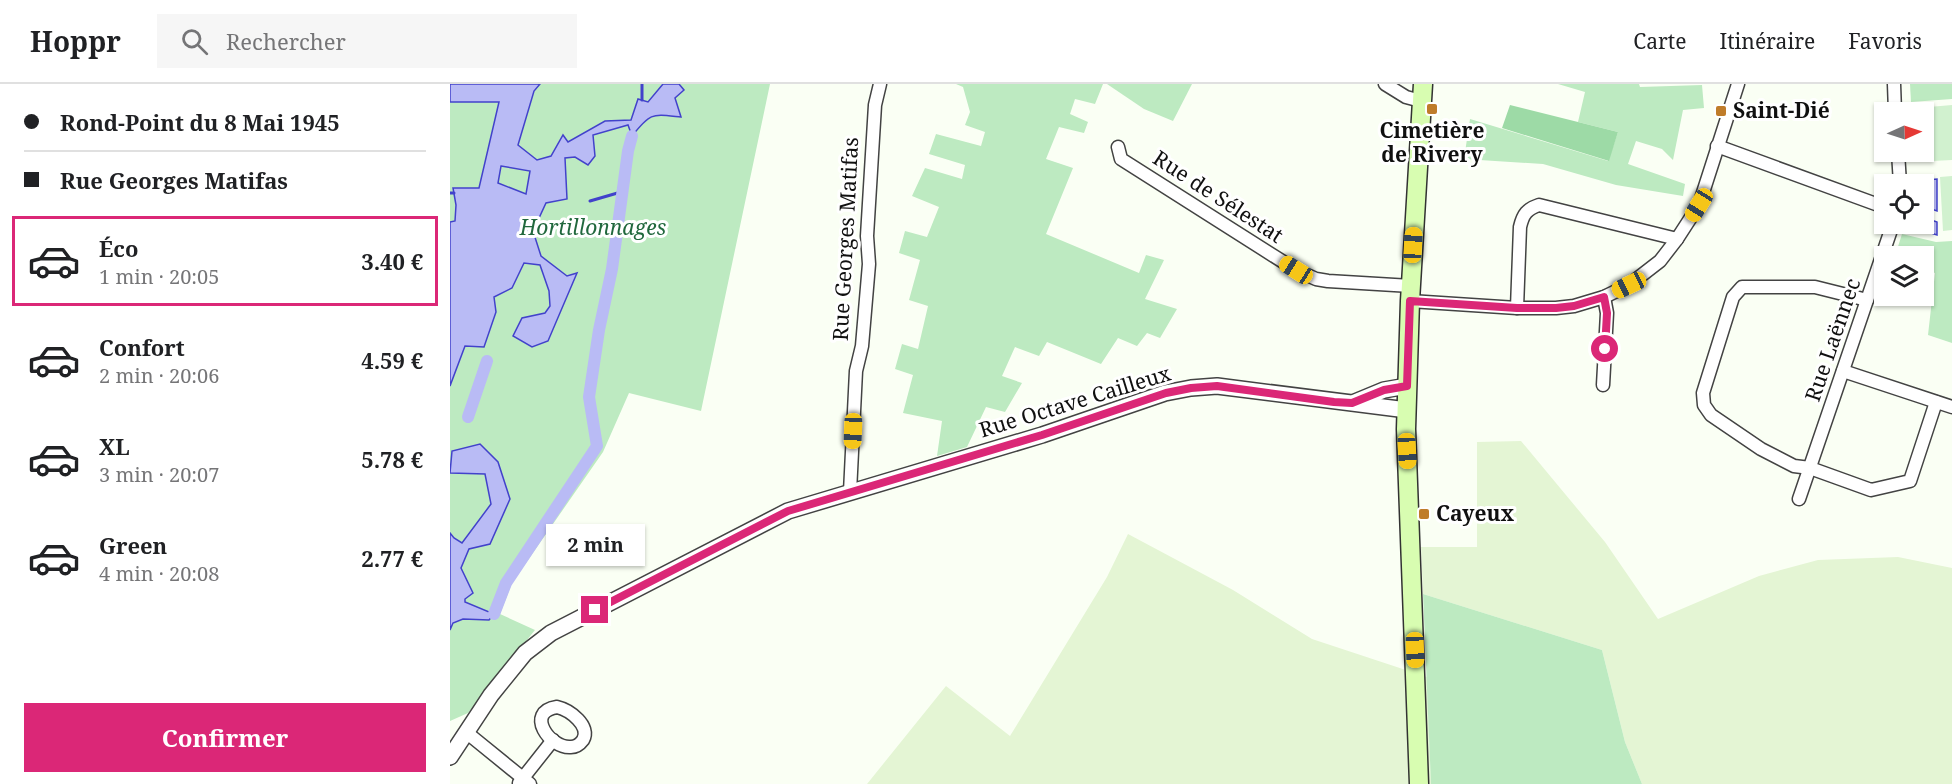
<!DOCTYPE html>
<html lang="fr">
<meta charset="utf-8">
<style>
:root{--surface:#fff;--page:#f6f6f6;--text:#202124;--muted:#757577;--line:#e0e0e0;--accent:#db2777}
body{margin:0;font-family:"Noto Serif",serif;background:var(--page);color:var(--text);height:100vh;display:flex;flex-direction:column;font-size:22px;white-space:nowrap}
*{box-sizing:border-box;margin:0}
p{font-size:20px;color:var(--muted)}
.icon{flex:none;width:33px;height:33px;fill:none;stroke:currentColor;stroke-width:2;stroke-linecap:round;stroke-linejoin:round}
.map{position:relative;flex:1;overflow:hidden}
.side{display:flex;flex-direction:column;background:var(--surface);width:450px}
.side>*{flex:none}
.banner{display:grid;align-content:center;height:132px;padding:0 24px;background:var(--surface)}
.needle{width:39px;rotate:87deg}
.buttons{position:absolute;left:1424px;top:18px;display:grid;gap:12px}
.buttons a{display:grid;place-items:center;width:60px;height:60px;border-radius:0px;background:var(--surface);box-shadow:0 2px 4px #0004;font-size:30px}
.end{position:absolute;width:27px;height:27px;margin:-14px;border:8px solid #db2777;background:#fff;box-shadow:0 0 0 3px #fff}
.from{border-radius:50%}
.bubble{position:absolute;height:42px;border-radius:0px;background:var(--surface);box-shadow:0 2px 4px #0004;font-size:20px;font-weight:700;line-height:42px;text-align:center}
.car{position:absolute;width:18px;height:36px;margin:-18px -9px;border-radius:8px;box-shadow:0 0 4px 2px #0007;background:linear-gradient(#f5c518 24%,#345 0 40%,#f5c518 0 76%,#345 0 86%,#f5c518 0)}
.banner b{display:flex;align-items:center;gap:21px;height:57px;font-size:22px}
.banner b+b{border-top:2px solid var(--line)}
.banner i{width:15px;height:15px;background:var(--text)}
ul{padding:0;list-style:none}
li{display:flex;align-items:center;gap:18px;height:90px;margin:0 12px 9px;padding:0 12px;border:3px solid transparent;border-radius:0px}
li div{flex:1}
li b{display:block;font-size:22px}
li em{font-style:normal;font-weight:700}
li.current{border-color:var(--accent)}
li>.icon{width:54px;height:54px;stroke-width:1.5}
.primary-button{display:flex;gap:12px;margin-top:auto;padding:12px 24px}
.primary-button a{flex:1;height:69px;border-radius:0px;background:var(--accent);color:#fff;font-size:24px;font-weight:700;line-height:69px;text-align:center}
header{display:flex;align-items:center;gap:36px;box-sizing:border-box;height:84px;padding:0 30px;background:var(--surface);border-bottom:2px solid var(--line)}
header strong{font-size:28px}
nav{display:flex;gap:33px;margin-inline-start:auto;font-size:21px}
.search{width:420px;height:54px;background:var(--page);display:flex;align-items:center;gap:15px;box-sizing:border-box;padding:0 21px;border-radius:0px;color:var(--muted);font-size:22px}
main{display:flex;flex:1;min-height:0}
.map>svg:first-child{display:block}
</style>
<header>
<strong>Hoppr</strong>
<div class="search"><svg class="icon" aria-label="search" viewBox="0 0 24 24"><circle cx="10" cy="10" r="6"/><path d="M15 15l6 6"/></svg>Rechercher</div>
<nav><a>Carte</a><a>Itinéraire</a><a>Favoris</a></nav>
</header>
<main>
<section class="side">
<div class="banner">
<b><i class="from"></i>Rond-Point du 8 Mai 1945</b>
<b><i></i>Rue Georges Matifas</b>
</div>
<ul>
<li class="current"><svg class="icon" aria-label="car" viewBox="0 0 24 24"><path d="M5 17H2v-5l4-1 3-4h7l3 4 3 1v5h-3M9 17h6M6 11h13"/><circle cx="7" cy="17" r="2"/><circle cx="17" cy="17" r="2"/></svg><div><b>Éco</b><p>1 min · 20:05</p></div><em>3.40 €</em></li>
<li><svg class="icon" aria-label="car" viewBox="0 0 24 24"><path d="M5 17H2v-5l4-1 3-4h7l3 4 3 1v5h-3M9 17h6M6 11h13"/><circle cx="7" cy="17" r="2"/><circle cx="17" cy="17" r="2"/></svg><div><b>Confort</b><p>2 min · 20:06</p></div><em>4.59 €</em></li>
<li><svg class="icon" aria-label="car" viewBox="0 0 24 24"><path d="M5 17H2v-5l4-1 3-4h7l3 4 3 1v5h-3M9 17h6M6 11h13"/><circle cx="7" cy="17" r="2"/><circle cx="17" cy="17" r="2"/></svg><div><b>XL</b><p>3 min · 20:07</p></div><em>5.78 €</em></li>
<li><svg class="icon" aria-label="car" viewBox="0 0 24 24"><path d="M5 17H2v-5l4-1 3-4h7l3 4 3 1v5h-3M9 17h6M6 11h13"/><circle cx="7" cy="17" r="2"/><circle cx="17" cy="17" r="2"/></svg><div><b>Green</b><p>4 min · 20:08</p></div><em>2.77 €</em></li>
</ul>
<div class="primary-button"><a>Confirmer</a></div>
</section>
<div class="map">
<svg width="1502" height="700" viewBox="0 0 1502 700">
<rect width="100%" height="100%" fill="#fafff4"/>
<g fill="#e4f5d4">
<path d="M 1071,357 L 1155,458 L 1208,535 L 1309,492 L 1368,476 L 1448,473 L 1502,484 L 1502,700 L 1192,700 L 1175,658 L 1152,566 L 973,510 L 971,463 L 1027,463 L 1027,358 Z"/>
<path d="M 678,450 L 783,506 L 862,555 L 977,593 L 981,700 L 417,700 L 496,602 L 560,652 L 657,493 Z"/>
</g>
<g fill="#bdeac1">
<path d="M 0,0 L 320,0 L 251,327 L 179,309 L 153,368 L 62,499 L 50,530 L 85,546 L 18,629 L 0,637 Z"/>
<path d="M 506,0 L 653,0 L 645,20 L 625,15 L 620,30 L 638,38 L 634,49 L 609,43 L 596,75 L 623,84 L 596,150 L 689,189 L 696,171 L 714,176 L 695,215 L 727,225 L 710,254 L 697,249 L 687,262 L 668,254 L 651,280 L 597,258 L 589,272 L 565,263 L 552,292 L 572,299 L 555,328 L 536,323 L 517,363 L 487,372 L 492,337 L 453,329 L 463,291 L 445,285 L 452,260 L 468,265 L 478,222 L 459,216 L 470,176 L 449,169 L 455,147 L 477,153 L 489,123 L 462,112 L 475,84 L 512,95 L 515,81 L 479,70 L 486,50 L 531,62 L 535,48 L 515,41 L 520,28 L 513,3 Z"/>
<path d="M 657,0 L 742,0 L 723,37 L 694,25 Z"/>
<path d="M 1108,0 L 1189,0 L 1190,3 L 1252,1 L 1254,24 L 1233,26 L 1223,76 L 1212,65 L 1186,57 L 1178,80 L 1235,100 L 1233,112 L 1166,101 L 1093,80 L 1014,75 L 1020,35 L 1158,77 L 1168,48 L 1128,38 L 1135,8 Z"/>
<path d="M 1460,0 L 1502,0 L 1502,15 L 1461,18 Z"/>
<path d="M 1452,150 L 1486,158 L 1502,157 L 1502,259 L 1478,251 L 1485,189 L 1473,185 L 1473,172 L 1445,172 Z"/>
<path d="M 973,510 L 1152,566 L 1175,658 L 1192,700 L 981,700 Z"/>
</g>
<path fill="#9ddaa6" d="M 1060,21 L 1168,48 L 1159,77 L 1052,44 Z"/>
<g fill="#d1f1cf">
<path d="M 1502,21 L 1502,76 L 1482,77 L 1479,23 Z"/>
<path d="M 1502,92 L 1502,146 L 1493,147 L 1490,93 Z"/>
</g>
<g fill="#b9bbf5" stroke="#4242cb" stroke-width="1.5" fill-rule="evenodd">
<path d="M 0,0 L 90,0 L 84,7 L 68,61 L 87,76 L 101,72 L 113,51 L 118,58 L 155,37 L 181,36 L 188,15 L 198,18 L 213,0 L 229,0 L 234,6 L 225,14 L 231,33 C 202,30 201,28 182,52 L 178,41 L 143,51 L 145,72 L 138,81 L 125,73 L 115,74 L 117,115 L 96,119 L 83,147 L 91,172 L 117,192 L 127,189 L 98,257 L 82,263 L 63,252 L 72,234 L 95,229 L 100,222 L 99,207 L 90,181 L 74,179 L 62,204 L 44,213 L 46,228 L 34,263 L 15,262 L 0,302 L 0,138 L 5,137 L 6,121 L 3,104 L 29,104 L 49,18 L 0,18 ZM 51,82 L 80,87 L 76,110 L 48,99 Z"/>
<path d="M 1487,95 L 1487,127 L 1473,122 L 1473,100 L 1466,100 L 1466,97 Z"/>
<path d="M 1473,133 L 1487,138 L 1487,151 L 1459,142 L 1459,140 L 1473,140 Z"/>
<path d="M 30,360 L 48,378 L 60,415 L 40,460 L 19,465 L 11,484 L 23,509 L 15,515 L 15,518 L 44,530 L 39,536 L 13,535 L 3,539 L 0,546 L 0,449 L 4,454 L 12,459 L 41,420 L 35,390 L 0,389 L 2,367 Z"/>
</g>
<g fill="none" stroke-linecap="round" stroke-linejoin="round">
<g stroke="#4242cb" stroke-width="3">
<path d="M 192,0 L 192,16"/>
<path d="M 0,109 L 4,109"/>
<path d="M 140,117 L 171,108"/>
</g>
<g stroke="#b9bbf5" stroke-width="12">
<path d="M 18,333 L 37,277"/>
<path d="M 44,530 L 56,499 L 147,362 L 139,313 L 149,246 L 162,185 L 178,67 L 182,52"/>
</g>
<g stroke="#434343" stroke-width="15">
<g id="minor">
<path d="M 935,0 L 956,13 L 971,17"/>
<path d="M 1444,0 L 1445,28"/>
<path d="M 1267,62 L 1434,123"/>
<path d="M 668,63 L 671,75 L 846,186 L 866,195 L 878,197 L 961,202"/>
<path d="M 1448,68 L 1450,100"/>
<path d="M 1417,216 L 1365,203 L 1292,203 L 1283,213 L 1253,309 L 1254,321 L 1261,331 L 1311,365 L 1344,382 L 1360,384 L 1421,406 L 1460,397 L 1486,318"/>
<path d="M 960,217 L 1067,224 L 1106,224 L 1124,222 L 1154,213 L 1179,201 L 1210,177 L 1227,155 L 1249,121 L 1288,0"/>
<path d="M 1067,224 L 1070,143 C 1073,130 1077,125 1089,121 L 1227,155"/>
<path d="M 1393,287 L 1502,323"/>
<path d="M 1153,301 L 1157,229 L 1154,213"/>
<path d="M 400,408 L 406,287 L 412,262 L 419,180 L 417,152 L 425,21 L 430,0"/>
<path d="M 1349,415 L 1443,140"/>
<path d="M 107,623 C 120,626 141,642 133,656 C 130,660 126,663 121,663 C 100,665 74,628 107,623 Z"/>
<path d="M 16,648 L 80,700"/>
<path d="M 69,699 L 103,656"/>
</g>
</g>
<g stroke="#434343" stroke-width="18">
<g id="tertiary">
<path d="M 905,318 L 934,306 L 957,302"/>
<path d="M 0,673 L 41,611 L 75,569 L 101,549 L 338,427 L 592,351 L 715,309 L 741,304 L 767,302 L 957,326"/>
</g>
</g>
<g stroke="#323232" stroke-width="21">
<path id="secondary" d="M 969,700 L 956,345 L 960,217 L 973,0"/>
</g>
<use href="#minor" stroke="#fff" stroke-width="12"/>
<use href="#tertiary" stroke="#fff" stroke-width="15"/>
<use href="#secondary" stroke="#d8fdb1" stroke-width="18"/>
</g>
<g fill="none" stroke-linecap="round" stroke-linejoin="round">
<path stroke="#db2777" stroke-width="8" d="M 145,526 L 338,427 L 592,351 L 716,309 L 741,304 L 767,302 L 884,318 L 902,319 L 934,306 L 957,302 L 960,217 L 1067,224 L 1106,224 L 1124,222 L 1154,213 L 1157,229 L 1155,265"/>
</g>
<g fill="#bf7c2a" stroke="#fff" stroke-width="2">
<rect x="976" y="19" width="12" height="12" rx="3"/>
<rect x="1265" y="21" width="12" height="12" rx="3"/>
<rect x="968" y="424" width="12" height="12" rx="3"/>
</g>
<g text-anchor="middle" stroke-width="6" stroke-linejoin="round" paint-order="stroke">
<g font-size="21" font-weight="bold" fill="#101010" stroke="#fff" text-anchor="start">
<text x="1283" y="34">Saint-Dié</text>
<text x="982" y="54" text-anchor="middle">Cimetière<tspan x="982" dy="24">de Rivery</tspan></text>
<text x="986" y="437">Cayeux</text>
</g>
<g font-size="21" fill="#101010" stroke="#fff">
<text transform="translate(768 113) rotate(33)" y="7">Rue de Sélestat</text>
<text transform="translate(396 155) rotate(-87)" y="7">Rue Georges Matifas</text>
<text transform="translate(1383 256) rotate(-71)" y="7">Rue Laënnec</text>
<text transform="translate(625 318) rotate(-17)" y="7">Rue Octave Cailleux</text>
</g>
<g font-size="21" font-style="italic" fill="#21683d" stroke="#fff">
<text x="143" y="151">Hortillonnages</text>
</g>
</g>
</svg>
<div class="buttons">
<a><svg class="needle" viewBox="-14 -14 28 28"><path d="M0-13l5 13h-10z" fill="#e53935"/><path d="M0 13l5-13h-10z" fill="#757577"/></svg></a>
<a><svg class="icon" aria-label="locate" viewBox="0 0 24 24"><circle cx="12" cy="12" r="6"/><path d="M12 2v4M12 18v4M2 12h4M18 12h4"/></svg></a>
<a><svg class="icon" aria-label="layers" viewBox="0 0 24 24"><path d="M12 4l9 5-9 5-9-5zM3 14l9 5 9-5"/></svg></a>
</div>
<i class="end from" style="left:1155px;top:265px"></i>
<i class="end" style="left:145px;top:526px"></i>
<div class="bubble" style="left:96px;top:440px;width:99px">2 min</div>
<i class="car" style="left:1249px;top:121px;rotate:212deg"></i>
<i class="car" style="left:963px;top:161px;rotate:3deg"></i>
<i class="car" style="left:846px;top:186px;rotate:302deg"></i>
<i class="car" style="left:1179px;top:201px;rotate:245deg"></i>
<i class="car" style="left:403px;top:347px;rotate:182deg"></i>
<i class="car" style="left:957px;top:367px;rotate:177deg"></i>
<i class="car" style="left:965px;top:566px;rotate:178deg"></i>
</div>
</main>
